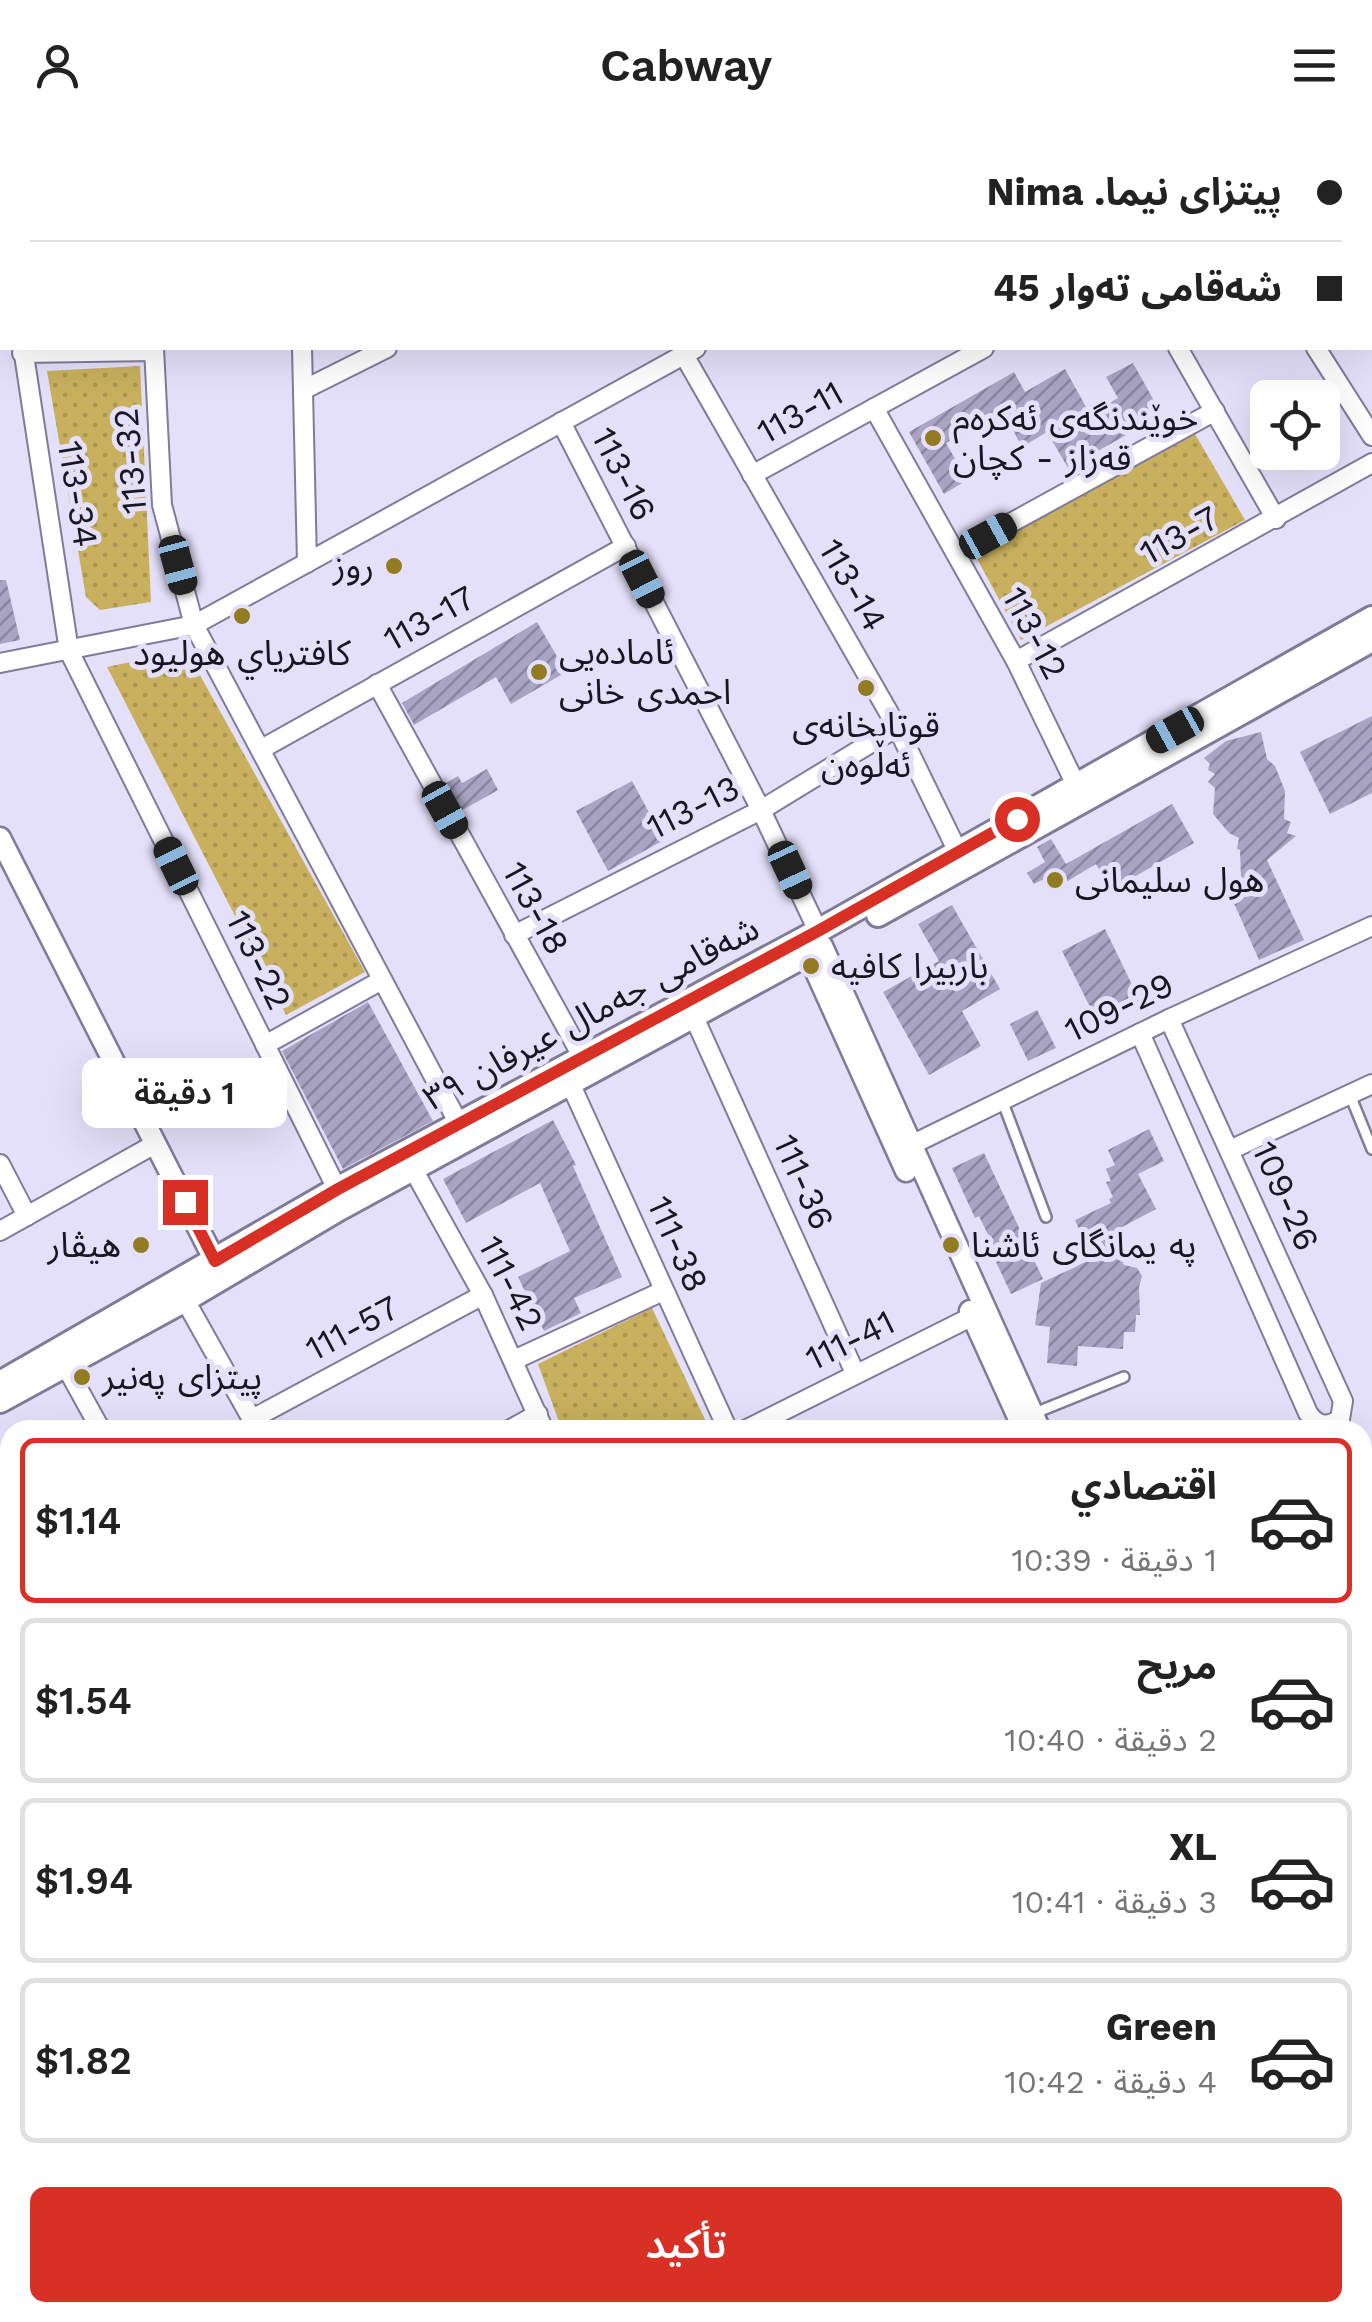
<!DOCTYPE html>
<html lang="ar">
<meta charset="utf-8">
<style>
:root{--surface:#fff;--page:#f6f6f6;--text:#222;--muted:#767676;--line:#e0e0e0;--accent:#d93025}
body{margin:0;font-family:"Work Sans","Noto Sans Arabic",sans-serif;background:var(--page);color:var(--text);direction:rtl;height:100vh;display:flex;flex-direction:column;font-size:38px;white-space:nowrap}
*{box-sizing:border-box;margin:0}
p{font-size:32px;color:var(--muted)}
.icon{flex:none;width:55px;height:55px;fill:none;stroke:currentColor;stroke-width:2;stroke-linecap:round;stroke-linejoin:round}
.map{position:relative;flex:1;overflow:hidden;direction:ltr}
.panel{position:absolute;left:0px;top:1290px;width:1372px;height:902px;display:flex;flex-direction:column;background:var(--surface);border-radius:30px 30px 0 0;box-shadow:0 10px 40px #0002;direction:rtl}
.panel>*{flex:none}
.hud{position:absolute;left:0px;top:0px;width:1372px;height:220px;box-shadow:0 10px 40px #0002;direction:rtl;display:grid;align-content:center;height:220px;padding:0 30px;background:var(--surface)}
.fabs{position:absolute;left:1250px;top:250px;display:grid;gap:20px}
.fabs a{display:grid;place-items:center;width:90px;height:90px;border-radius:15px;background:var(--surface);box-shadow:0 10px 40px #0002;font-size:50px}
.end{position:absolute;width:45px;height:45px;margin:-22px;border:12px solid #d93025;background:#fff;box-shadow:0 0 0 5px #fff}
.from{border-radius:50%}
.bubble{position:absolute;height:70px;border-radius:15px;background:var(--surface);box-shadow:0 10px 40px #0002;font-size:32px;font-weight:600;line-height:70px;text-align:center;direction:rtl}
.car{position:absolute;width:30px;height:60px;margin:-30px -15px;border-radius:12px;box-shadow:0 0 8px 2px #0007;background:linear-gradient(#222 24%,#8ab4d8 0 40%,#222 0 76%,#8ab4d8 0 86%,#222 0)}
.hud b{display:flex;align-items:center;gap:35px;height:95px;font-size:38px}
.hud b+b{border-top:2px solid var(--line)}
.hud i{width:25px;height:25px;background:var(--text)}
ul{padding:18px 0 0;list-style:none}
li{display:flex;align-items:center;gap:30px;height:165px;margin:0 20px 15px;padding:0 10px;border:5px solid var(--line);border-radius:15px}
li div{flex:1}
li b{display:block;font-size:38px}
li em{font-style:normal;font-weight:600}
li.on{border-color:var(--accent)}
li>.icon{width:90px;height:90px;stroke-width:1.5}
.button{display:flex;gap:20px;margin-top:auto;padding:20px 30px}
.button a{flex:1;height:115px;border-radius:15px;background:var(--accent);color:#fff;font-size:40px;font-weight:600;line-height:115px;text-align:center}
header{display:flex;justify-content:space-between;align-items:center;height:130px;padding:0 30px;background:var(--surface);font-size:45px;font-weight:600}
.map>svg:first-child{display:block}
</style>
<header><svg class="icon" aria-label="menu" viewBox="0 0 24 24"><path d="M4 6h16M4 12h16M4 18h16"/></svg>Cabway<svg class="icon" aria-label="person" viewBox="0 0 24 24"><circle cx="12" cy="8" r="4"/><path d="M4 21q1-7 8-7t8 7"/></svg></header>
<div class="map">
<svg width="1372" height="2192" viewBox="0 0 1372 2192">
<defs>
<pattern id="park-dots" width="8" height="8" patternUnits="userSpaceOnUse" patternTransform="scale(2.5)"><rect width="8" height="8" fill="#c8b05e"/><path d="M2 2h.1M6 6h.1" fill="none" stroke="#ab9751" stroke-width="1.8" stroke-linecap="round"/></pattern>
<pattern id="building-hatch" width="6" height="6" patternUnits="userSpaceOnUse" patternTransform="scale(2.5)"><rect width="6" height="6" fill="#a9a4c3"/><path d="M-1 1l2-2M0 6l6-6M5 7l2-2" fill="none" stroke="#89859e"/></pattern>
</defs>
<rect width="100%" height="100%" fill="#e4e0fa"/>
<g fill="url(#park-dots)">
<path d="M 140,236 L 151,472 L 100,480 L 86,467 L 47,241 Z"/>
<path d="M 1195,304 L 1245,390 L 1021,510 L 974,423 Z"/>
<path d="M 186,520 L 365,842 L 286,885 L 107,537 Z"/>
<path d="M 652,1178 L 709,1298 L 562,1300 L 538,1234 Z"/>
</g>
<g fill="url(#building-hatch)">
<path d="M 1133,233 L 1162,285 L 1087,327 L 1090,332 L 1071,343 L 1047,302 L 1022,317 L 1002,280 L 946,313 L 967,350 L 944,364 L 909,302 L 1014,242 L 1025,262 L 1065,239 L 1090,284 L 1118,268 L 1106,247 Z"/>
<path d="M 0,450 L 6,450 L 20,510 L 0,514 Z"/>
<path d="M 537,492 L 566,542 L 511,574 L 496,547 L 414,595 L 402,573 Z"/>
<path d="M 1372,586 L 1372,663 L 1330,684 L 1300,622 Z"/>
<path d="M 1261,602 L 1267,629 L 1275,636 L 1285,661 L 1284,689 L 1291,692 L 1287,703 L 1296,706 L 1267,730 L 1304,810 L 1259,830 L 1226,755 L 1241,748 L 1240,720 L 1237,719 L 1239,708 L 1229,703 L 1213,684 L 1215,658 L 1208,652 L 1215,644 L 1208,640 L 1210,634 L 1204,628 L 1226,611 Z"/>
<path d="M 487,639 L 498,660 L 461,681 L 446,653 L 458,646 L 462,653 Z"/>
<path d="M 632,651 L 664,710 L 608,741 L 576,681 Z"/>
<path d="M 1172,674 L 1194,713 L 1111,760 L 1096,734 L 1051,761 L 1044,749 L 1034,754 L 1027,743 L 1045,732 L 1037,717 L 1051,709 L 1066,734 Z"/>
<path d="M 952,775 L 1000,859 L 962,881 L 981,916 L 929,945 L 883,862 L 939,831 L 918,794 Z"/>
<path d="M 1105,799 L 1140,871 L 1098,893 L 1062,821 Z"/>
<path d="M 368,872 L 433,991 L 343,1039 L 282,921 Z"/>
<path d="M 1037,880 L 1056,918 L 1028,931 L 1010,894 Z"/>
<path d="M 553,990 L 576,1035 L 573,1036 L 622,1147 L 574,1168 L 581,1183 L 544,1201 L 518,1147 L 570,1121 L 540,1053 L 466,1093 L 443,1049 Z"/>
<path d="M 1149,999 L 1164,1031 L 1138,1044 L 1156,1079 L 1109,1104 L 1124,1135 L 1137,1138 L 1142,1146 L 1139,1157 L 1140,1185 L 1136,1185 L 1135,1202 L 1124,1202 L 1123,1219 L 1078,1216 L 1077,1236 L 1047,1233 L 1050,1197 L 1035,1195 L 1041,1153 L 1092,1129 L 1075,1090 L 1111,1073 L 1109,1069 L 1113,1067 L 1106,1052 L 1111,1051 L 1106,1039 L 1115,1035 L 1108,1020 Z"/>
<path d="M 984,1023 L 1043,1149 L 1011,1164 L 989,1117 L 993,1115 L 979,1086 L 975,1088 L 952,1038 Z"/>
</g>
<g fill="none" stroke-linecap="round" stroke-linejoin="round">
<g stroke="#807b99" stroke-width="14">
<g id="service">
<path d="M 1350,965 L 1372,1019"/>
<path d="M 1002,970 L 1046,1087"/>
<path d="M 1035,1283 L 1124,1247"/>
</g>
</g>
<g stroke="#807b99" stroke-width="22">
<g id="minor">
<path d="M 159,0 L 159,2"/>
<path d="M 514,0 L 516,2"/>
<path d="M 672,0 L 674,2"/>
<path d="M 822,0 L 823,2"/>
<path d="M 1183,0 L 1184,2"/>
<path d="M 28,2 L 28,0"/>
<path d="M 185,2 L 190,0"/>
<path d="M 299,2 L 299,0"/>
<path d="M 463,2 L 468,0"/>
<path d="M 1074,2 L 1078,0"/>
<path d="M 1369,2 L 1372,1"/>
<path d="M 1370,60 L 1372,63"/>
<path d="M 23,218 L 69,521 L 337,1059"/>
<path d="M 154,218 L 162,375 L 194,495 L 459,994"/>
<path d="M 302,218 L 307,433"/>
<path d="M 1178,218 L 1276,389"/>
<path d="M 1316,218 L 1372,306"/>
<path d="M 22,223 L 154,221"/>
<path d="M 684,225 L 897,597 L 958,722"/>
<path d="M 303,260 L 387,218"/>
<path d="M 874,278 L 1016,531 L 1076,655"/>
<path d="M 561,292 L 761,680 L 818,801"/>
<path d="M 752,345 L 984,218"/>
<path d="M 956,423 L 1215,281"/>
<path d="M 1016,531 L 1372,333"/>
<path d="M 0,533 L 194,495 L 696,218"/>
<path d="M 377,554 L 583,928"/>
<path d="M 265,617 L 626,416"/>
<path d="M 514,805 L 761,680 L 897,597"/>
<path d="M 694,887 L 855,1243"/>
<path d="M 1140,903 L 1308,1283 C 1317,1296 1327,1298 1340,1289 L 1343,1271 L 1169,889"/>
<path d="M 265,915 L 382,850"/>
<path d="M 570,953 L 728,1300"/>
<path d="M 903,1019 L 1169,889 L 1372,796"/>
<path d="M 1230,1020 L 1372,954"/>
<path d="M 0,1034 L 27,1086"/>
<path d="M 413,1039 L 483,1165 L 544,1300"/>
<path d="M 0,1101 L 155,1014"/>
<path d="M 185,1170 L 258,1300"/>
<path d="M 514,1230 L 663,1161"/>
<path d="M 65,1235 L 101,1300"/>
<path d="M 252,1289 L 483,1165"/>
<path d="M 509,1300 L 538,1284"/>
<path d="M 745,1300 L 981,1182"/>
<path d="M 1362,1385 L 1372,1408"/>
<path d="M 0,1432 L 10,1427"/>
<path d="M 1362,1455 L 1372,1450"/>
<path d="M 0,1582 L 10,1577"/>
<path d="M 0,1767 L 10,1762"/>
<path d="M 0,1922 L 10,1916"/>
<path d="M 0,2081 L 10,2076"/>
<path d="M 0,2100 L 10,2117"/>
<path d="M 1362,2101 L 1372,2096"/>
<path d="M 0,2161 L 10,2155"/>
<path d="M 470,2182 L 472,2192"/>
<path d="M 1120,2182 L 1126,2192"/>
<path d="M 1166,2182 L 1174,2192"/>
<path d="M 1286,2182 L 1293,2192"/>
<path d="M 612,2192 L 662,2182"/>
<path d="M 1135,2192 L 1148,2182"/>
</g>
</g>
<g stroke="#807b99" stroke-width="25">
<g id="tertiary">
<path d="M 0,708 L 215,1131"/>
<path d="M 822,816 L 1040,1300"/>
<path d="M 808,824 L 906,1041"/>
<path d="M 970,1181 L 1024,1300"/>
</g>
</g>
<g stroke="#807b99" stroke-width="28">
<g id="secondary">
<path d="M 878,785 L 1372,510"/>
<path d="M 0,1253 L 337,1059 L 818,801 L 1372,488"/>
<path d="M 0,1271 L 185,1170 L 339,1079 L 806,825"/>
</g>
</g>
<g stroke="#fff" stroke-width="30">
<g id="primary">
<path d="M 1362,1830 L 1372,1825"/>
<path d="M 1362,1857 L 1372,1852"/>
<path d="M 736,2192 L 750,2182"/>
<path d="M 779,2192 L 794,2182"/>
</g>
</g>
<use href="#service" stroke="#fff" stroke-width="9"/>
<use href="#minor" stroke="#fff" stroke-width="18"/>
<use href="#tertiary" stroke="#fff" stroke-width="20"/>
<use href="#secondary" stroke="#fff" stroke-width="22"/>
<use href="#primary" stroke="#cabb88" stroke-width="25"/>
</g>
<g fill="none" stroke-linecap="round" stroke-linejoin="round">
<path stroke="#d93025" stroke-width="12" d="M 185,1072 L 215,1131 L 338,1059 L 818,801 L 1017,689"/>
</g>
<g fill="#937b22" stroke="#e4e0fa" stroke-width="4">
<circle cx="933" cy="308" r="10"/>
<circle cx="394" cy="436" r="10"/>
<circle cx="242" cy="486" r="10"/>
<circle cx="539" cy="542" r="10"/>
<circle cx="866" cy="558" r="10"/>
<circle cx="1055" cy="750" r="10"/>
<circle cx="811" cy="836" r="10"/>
<circle cx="141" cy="1115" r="10"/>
<circle cx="951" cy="1115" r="10"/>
<circle cx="82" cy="1247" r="10"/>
</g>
<g text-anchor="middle" stroke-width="10" stroke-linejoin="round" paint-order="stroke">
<g font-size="35" fill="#191622" stroke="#e4e0fa">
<text transform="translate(800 282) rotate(-29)" y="12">113-11</text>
<text transform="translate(130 331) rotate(-95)" y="12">113-32</text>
<text transform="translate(624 344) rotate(63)" y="12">113-16</text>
<text transform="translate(78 364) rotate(81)" y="12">113-34</text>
<text transform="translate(1179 405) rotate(-29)" y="12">113-7</text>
<text transform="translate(853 455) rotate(60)" y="12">113-14</text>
<text transform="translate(429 488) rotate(-29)" y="12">113-17</text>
<text transform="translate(1035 503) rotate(62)" y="12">113-12</text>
<text transform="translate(693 677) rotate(-27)" y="12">113-13</text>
<text transform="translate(536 778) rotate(61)" y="12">113-18</text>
<text transform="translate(259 830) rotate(64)" y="12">113-22</text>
<text transform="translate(1119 877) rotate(-26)" y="12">109-29</text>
<text transform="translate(591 883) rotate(-28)" y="12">شەقامی جەمال عیرفان ٣٩</text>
<text transform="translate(804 1052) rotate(66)" y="12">111-36</text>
<text transform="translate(1286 1066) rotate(66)" y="12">109-26</text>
<text transform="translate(678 1114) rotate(66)" y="12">111-38</text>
<text transform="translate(511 1153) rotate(63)" y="12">111-42</text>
<text transform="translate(352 1198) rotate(-28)" y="12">111-57</text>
<text transform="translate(850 1210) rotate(-26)" y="12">111-41</text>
</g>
<g font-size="35" fill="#191622" stroke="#e4e0fa" text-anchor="start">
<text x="953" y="300">خوێندنگەی ئەکرەم<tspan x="953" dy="40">قەزاز - کچان</tspan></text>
<text x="374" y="448" text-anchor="end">روز</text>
<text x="559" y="534">ئامادەیی<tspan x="559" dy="40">احمدی خانی</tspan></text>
<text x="242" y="535" text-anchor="middle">كافترياي هوليود</text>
<text x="866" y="607" text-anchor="middle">قوتابخانەی<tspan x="866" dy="40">ئەڵوەن</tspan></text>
<text x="1075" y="762">هول سليمانى</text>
<text x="831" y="848">باربيرا كافيه</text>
<text x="121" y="1127" text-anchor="end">هيڤار</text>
<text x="971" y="1127">په یمانگای ئاشنا</text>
<text x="102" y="1259">پیتزای پەنیر</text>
</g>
</g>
</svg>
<div class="fabs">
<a><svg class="icon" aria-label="locate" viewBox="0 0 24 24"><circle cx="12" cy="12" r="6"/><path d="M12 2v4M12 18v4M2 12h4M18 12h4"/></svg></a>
</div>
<i class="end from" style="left:1017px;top:689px"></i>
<i class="end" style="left:185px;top:1072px"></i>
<div class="bubble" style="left:82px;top:928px;width:205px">1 دقيقة</div>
<i class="car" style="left:988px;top:406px;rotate:61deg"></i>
<i class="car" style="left:178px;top:435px;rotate:165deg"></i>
<i class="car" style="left:642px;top:449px;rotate:153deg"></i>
<i class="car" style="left:1175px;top:600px;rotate:241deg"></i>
<i class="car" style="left:445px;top:680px;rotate:151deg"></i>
<i class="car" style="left:176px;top:736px;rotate:334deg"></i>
<i class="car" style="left:790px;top:740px;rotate:155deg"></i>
<div class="hud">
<b><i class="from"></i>پیتزای نیما. Nima</b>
<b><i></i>شەقامی تەوار 45</b>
</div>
<section class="panel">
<ul>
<li class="on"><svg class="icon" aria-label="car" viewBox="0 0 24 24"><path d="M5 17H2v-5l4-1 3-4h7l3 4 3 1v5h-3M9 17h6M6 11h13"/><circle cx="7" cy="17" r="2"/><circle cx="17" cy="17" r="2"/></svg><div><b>اقتصادي</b><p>1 دقيقة · 10:39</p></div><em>$1.14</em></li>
<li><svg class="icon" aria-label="car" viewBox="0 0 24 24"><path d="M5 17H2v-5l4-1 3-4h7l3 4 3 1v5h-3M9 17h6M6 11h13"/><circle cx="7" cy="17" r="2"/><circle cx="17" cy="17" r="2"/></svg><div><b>مريح</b><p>2 دقيقة · 10:40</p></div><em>$1.54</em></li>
<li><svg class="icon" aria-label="car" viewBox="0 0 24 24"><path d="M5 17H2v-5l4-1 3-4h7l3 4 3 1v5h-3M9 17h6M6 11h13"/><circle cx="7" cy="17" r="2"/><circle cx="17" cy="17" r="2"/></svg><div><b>XL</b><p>3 دقيقة · 10:41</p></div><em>$1.94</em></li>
<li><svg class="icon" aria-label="car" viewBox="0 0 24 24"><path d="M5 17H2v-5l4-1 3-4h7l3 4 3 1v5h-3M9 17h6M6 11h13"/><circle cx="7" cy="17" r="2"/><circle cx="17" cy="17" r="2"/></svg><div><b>Green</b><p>4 دقيقة · 10:42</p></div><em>$1.82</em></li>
</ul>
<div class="button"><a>تأكيد</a></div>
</section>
</div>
